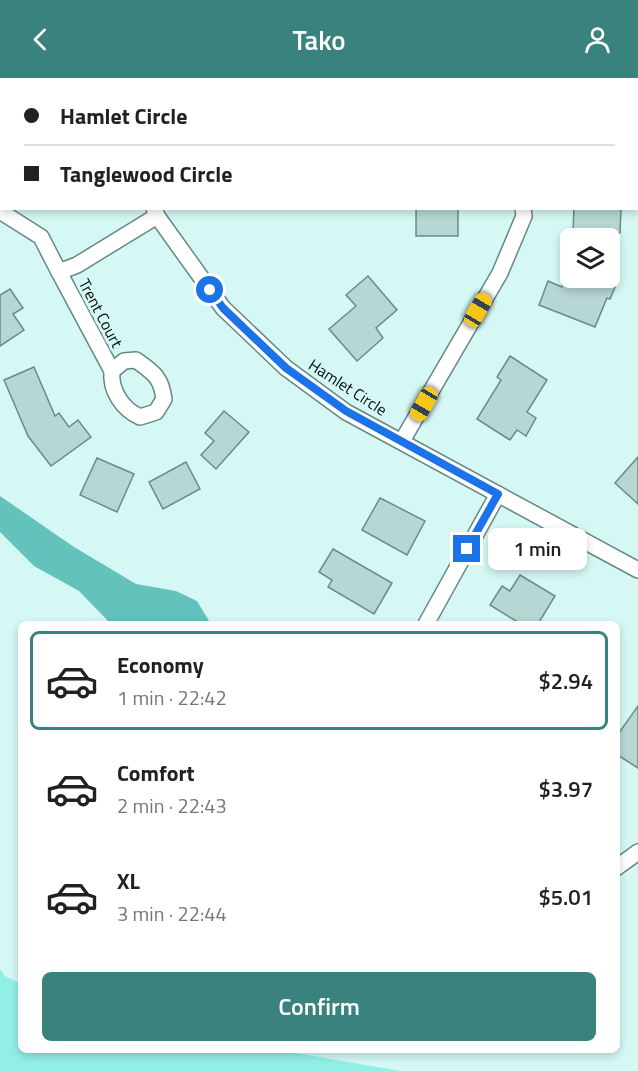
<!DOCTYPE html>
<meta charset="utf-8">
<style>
:root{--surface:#fff;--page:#f2f2f2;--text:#202124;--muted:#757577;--line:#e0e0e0;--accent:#3a827d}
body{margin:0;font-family:"Titillium Web",sans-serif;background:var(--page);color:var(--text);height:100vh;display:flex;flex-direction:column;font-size:22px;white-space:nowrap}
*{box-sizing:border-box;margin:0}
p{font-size:20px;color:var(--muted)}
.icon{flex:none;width:33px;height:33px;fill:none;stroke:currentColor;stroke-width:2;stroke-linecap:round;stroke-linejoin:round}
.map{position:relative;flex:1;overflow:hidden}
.panel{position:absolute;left:18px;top:543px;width:602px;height:432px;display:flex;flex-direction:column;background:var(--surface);border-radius:9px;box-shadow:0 3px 9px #0003}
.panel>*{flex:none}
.hud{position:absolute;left:0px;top:0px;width:639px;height:132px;box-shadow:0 3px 9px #0003;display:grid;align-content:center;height:132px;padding:0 24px;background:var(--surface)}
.buttons{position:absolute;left:560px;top:150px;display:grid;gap:12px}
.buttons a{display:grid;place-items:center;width:60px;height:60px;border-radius:9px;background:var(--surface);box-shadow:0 3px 9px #0003;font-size:30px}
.end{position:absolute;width:27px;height:27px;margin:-14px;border:8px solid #1a73e8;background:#fff;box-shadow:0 0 0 3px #fff}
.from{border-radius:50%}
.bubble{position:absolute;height:42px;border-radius:9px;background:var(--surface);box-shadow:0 3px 9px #0003;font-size:20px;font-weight:600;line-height:42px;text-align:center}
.car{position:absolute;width:18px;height:36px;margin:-18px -9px;border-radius:8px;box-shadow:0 0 4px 2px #0007;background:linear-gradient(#f5c518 24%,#345 0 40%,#f5c518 0 76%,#345 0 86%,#f5c518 0)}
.hud b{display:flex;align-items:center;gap:21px;height:57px;font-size:22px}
.hud b+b{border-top:2px solid var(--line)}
.hud i{width:15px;height:15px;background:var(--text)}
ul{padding:10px 0 0;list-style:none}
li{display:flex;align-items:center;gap:18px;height:99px;margin:0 12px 9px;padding:0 12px;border:3px solid transparent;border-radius:9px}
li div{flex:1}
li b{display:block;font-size:22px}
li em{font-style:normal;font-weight:600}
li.selected{border-color:var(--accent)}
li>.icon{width:54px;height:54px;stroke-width:1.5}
.cta{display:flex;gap:12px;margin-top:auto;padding:12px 24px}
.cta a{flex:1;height:69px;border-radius:9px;background:var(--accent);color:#fff;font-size:24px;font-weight:600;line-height:69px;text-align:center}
header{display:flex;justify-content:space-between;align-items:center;height:78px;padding:0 24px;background:var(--accent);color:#fff;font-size:27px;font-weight:600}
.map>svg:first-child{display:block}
</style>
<header><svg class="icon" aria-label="back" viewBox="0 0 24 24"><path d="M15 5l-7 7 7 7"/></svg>Tako<svg class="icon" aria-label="person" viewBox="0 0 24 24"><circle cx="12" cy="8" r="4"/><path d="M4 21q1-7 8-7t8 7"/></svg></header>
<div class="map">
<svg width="638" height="993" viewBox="0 0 638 993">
<rect width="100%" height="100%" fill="#d5f8f4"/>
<path fill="#92efe7" d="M 0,891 L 5,898 L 21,906 L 21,972 L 278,972 L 401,993 L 0,993 Z"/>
<path fill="#63c2bb" d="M 0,418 L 74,469 L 136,506 L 176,513 L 197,523 L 209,543 L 208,546 L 111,546 L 79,513 L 34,488 L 0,454 Z"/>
<g fill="#b6d7d4" stroke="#6c8b88" stroke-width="1.5">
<rect x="416" y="130" width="42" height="28"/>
<path d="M 574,130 L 621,130 L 620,155 L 573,153 Z"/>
<path d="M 368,198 L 397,232 L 376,250 L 383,260 L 357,283 L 329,251 L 356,228 L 346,217 Z"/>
<path d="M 566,200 L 619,200 L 610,221 L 607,220 L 595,249 L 539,227 L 548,203 L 562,209 Z"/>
<path d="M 10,211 L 23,230 L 13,236 L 24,252 L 0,268 L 0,217 Z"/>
<path d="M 510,278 L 547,302 L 527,334 L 536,340 L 526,358 L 517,352 L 510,362 L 477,341 L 501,302 L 497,299 Z"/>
<path d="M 34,289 L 55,338 L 59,335 L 69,349 L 78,342 L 91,359 L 51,388 L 28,358 L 4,302 Z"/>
<path d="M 224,333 L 249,354 L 216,391 L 201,377 L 214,363 L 205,355 Z"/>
<path d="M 638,379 L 638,426 L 615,405 Z"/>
<path d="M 97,380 L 134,396 L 117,434 L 80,417 Z"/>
<path d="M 186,384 L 200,411 L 163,431 L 149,404 Z"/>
<path d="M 380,420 L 425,443 L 407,477 L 362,452 Z"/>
<path d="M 333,471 L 392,505 L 374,536 L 328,509 L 332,502 L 319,494 Z"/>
<path d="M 520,497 L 555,518 L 538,546 L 521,546 L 490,527 L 502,508 L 510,513 Z"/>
<path d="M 638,628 L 638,690 L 616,676 L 616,659 Z"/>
</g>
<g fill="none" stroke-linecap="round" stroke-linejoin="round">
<g stroke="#678784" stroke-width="18">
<g id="street">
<path d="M 108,0 L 108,2"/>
<path d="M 453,0 L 455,2"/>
<path d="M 160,2 L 165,0"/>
<path d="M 154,130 L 157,138 L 223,230 L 286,290 L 346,334 L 638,492"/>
<path d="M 0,133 L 41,159 L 59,194 L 77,187 L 157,138"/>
<path d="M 59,194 L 112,293"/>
<path d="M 136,282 C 154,295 161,299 164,321 L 156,334 L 140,339 C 122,331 110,312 112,293 L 124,283 Z"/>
<path d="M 402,363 L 500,195 L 524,138 L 523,130"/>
<path d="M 426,546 L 498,416"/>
<path d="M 616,790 L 638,774"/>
</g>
</g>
<use href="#street" stroke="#fff" stroke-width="15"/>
</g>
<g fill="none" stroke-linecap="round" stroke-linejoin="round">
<path stroke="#1a73e8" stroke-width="8" d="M 210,212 L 223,230 L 286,290 L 346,333 L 498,416 L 467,471"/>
</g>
<g text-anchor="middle" stroke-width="6" stroke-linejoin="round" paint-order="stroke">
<g font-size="16" fill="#030e0d" stroke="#d5f8f4">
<text transform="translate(101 235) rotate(62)" y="6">Trent Court</text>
<text transform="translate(348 309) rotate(33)" y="6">Hamlet Circle</text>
</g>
</g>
</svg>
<div class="buttons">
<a><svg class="icon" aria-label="layers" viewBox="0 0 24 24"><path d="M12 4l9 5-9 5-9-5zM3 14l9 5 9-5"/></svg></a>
</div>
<i class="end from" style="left:210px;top:212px"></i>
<i class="end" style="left:467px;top:471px"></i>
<div class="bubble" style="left:488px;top:450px;width:99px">1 min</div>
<i class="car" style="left:478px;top:232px;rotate:30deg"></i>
<i class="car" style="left:424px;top:326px;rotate:210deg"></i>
<div class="hud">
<b><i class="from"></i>Hamlet Circle</b>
<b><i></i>Tanglewood Circle</b>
</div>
<section class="panel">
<ul>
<li class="selected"><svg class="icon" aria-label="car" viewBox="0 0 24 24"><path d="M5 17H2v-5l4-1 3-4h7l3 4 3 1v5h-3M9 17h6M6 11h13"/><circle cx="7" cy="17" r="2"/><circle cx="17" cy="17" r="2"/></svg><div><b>Economy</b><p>1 min · 22:42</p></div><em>$2.94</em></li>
<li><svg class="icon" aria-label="car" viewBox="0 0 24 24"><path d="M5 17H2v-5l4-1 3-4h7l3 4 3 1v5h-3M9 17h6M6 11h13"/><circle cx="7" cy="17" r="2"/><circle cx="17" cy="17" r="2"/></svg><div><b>Comfort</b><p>2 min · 22:43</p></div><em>$3.97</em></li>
<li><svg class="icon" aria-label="car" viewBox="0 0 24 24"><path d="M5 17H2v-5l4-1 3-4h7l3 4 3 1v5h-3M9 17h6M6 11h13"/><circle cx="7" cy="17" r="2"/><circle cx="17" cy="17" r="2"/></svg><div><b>XL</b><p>3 min · 22:44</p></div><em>$5.01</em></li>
</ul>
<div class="cta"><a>Confirm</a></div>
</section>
</div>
